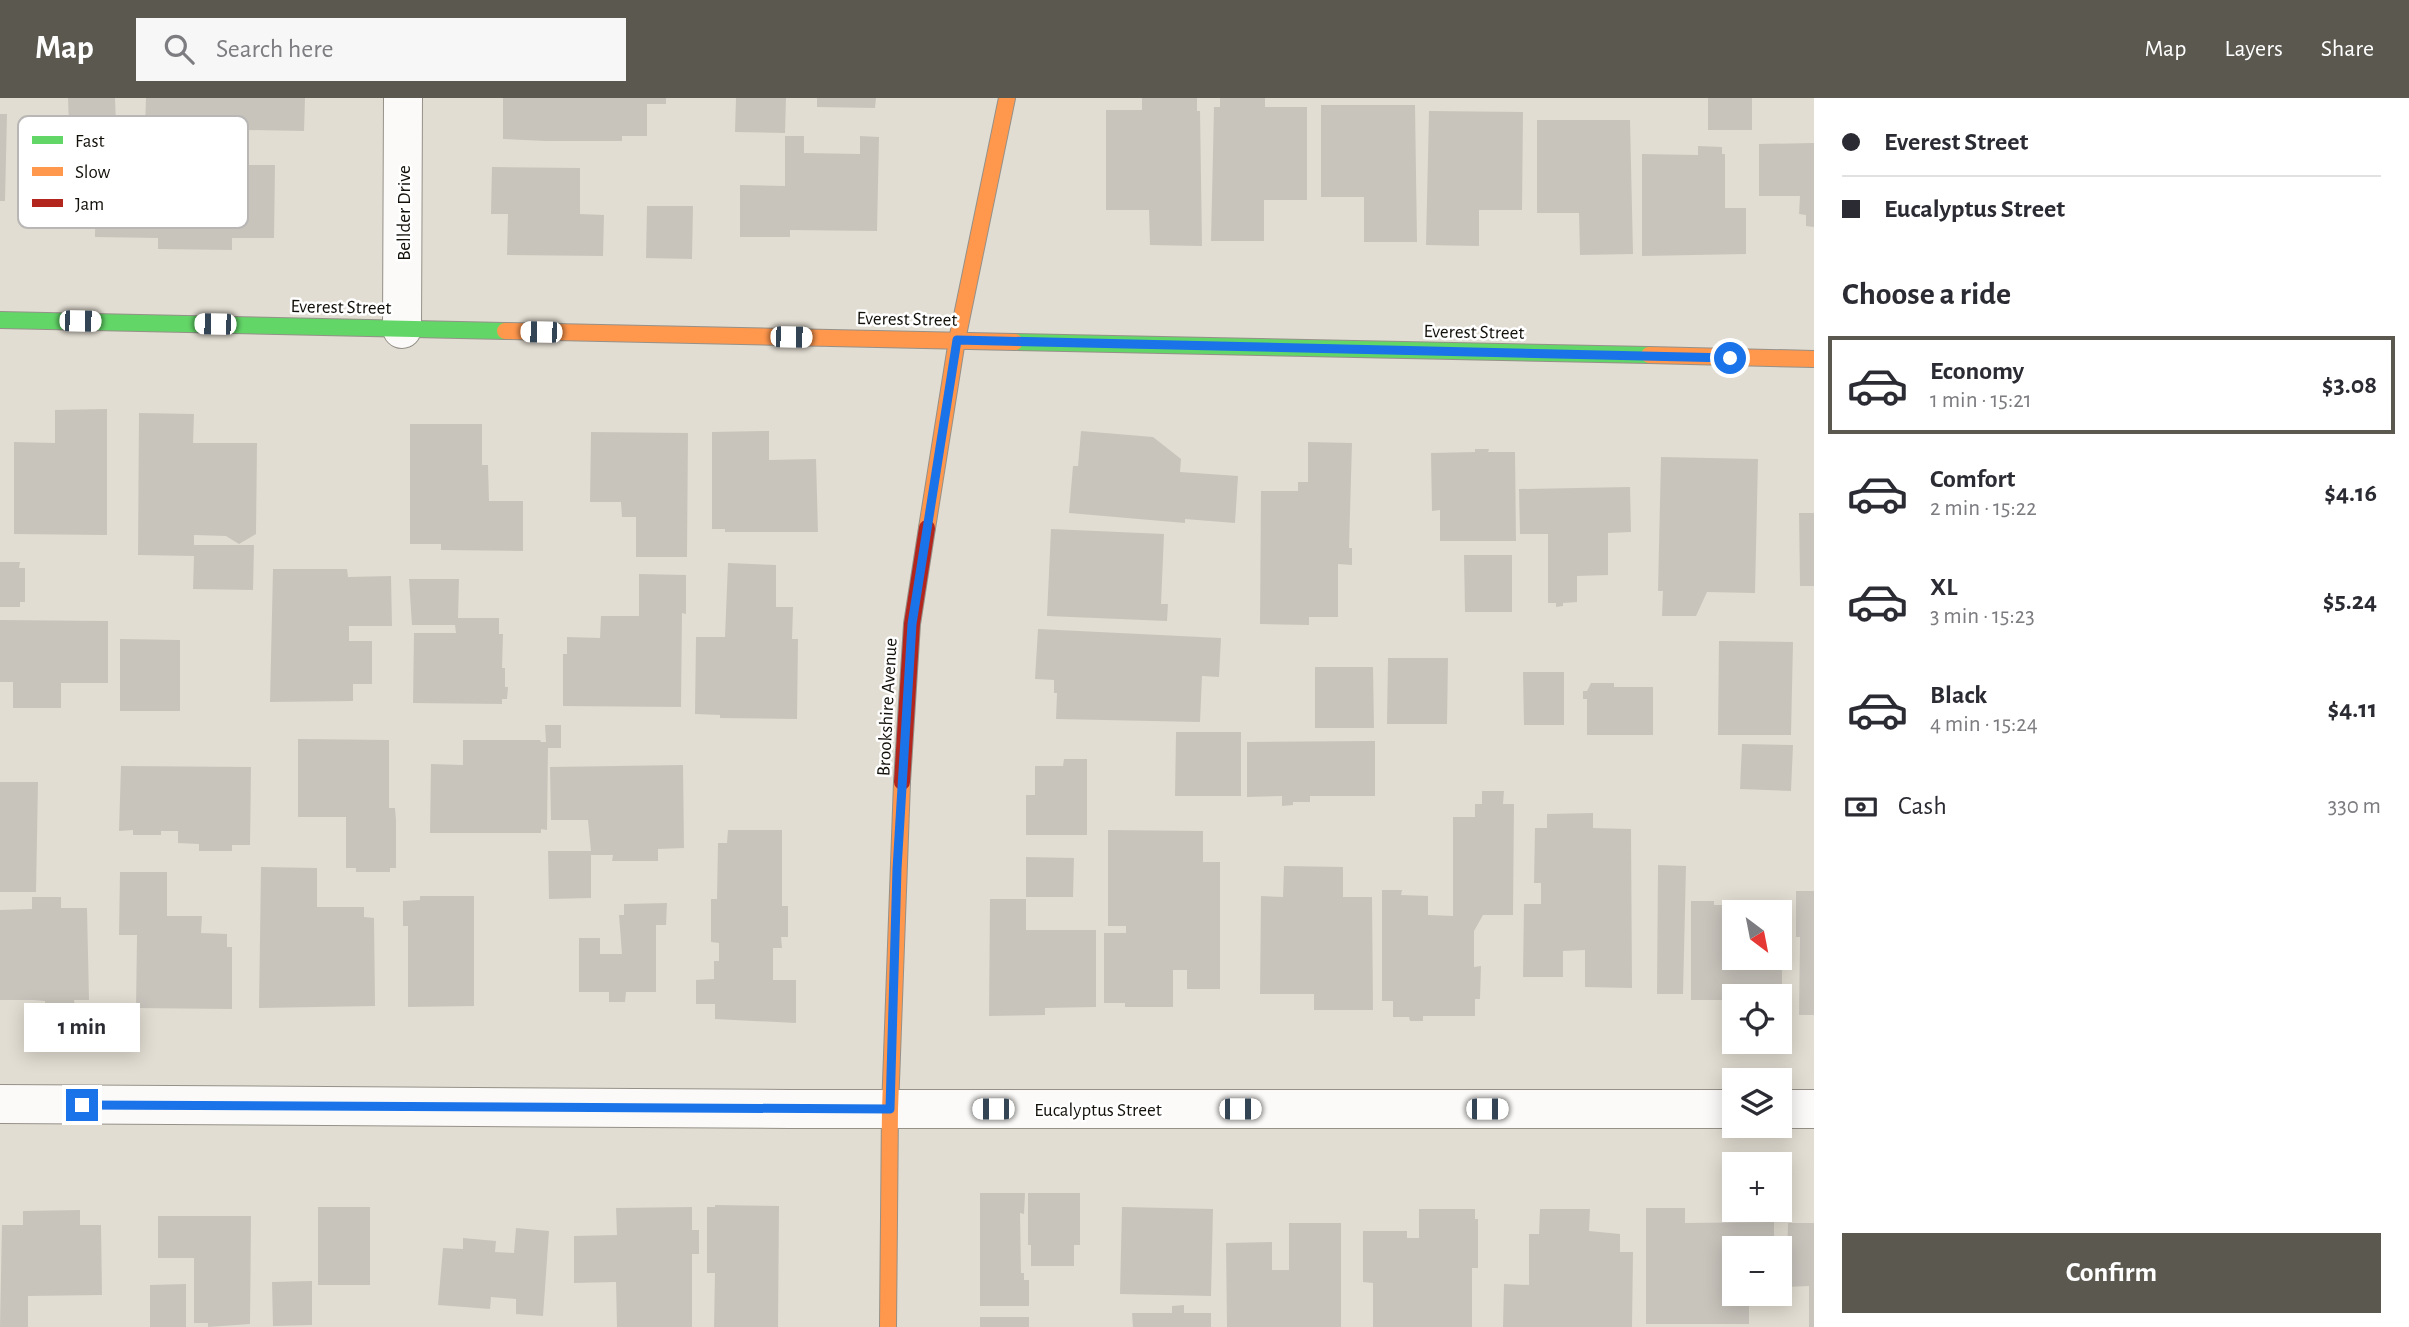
<!DOCTYPE html>
<meta charset="utf-8">
<style>
:root{--surface:#fff;--page:#f7f7f7;--text:#2b2b33;--muted:#7c7c81;--line:#e1e1e2;--accent:#5b5850}
body{margin:0;font-family:"Alegreya Sans",sans-serif;background:var(--page);color:var(--text);height:100vh;display:flex;flex-direction:column;font-size:26px;white-space:nowrap}
*{box-sizing:border-box;margin:0}
p{font-size:23px;color:var(--muted)}
.icon{flex:none;width:38px;height:38px;fill:none;stroke:currentColor;stroke-width:2;stroke-linecap:round;stroke-linejoin:round}
.map{position:relative;flex:1;overflow:hidden}
.sheet{display:flex;flex-direction:column;background:var(--surface);width:595px}
.sheet>*{flex:none}
.guide{display:grid;align-content:center;height:154px;padding:0 28px;background:var(--surface)}
.needle{width:46px;rotate:148deg}
.tools{position:absolute;left:1722px;top:802px;display:grid;gap:14px}
.tools a{display:grid;place-items:center;width:70px;height:70px;border-radius:0px;background:var(--surface);box-shadow:0 4px 18px #0003;font-size:35px}
.end{position:absolute;width:32px;height:32px;margin:-16px;border:9px solid #1a73e8;background:#fff;box-shadow:0 0 0 4px #fff}
.from{border-radius:50%}
.bubble{position:absolute;height:49px;border-radius:0px;background:var(--surface);box-shadow:0 4px 18px #0003;font-size:23px;font-weight:600;line-height:49px;text-align:center}
.car{position:absolute;width:21px;height:42px;margin:-21px -10px;border-radius:9px;box-shadow:0 0 5px 2px #0007;background:linear-gradient(#fff 24%,#345 0 40%,#fff 0 76%,#345 0 86%,#fff 0)}
.guide b{display:flex;align-items:center;gap:24px;height:66px;font-size:26px}
.guide b+b{border-top:2px solid var(--line)}
.guide i{width:18px;height:18px;background:var(--text)}
ul{padding:0;list-style:none}
li{display:flex;align-items:center;gap:21px;height:98px;margin:0 14px 10px;padding:0 14px;border:4px solid transparent;border-radius:0px}
li div{flex:1}
li b{display:block;font-size:26px}
li em{font-style:normal;font-weight:600}
li.active{border-color:var(--accent)}
li>.icon{width:63px;height:63px;stroke-width:1.5}
h2{padding:0 28px;font-size:32px;line-height:84px}
.pay{display:flex;align-items:center;gap:18px;height:77px;padding:0 28px;font-size:26px}
.pay p{margin-inline-start:auto}
.action{display:flex;gap:14px;margin-top:auto;padding:14px 28px}
.action a{flex:1;height:80px;border-radius:0px;background:var(--accent);color:#fff;font-size:28px;font-weight:600;line-height:80px;text-align:center}
header{display:flex;align-items:center;gap:42px;box-sizing:border-box;height:98px;padding:0 35px;background:var(--accent);color:#fff}
header strong{font-size:33px}
nav{display:flex;gap:38px;margin-inline-start:auto;font-size:24px}
.search{width:490px;height:63px;background:var(--page);display:flex;align-items:center;gap:18px;box-sizing:border-box;padding:0 24px;border-radius:0px;color:var(--muted);font-size:26px}
main{display:flex;flex:1;min-height:0}
.map>svg:first-child{display:block}
</style>
<header>
<strong>Map</strong>
<div class="search"><svg class="icon" aria-label="search" viewBox="0 0 24 24"><circle cx="10" cy="10" r="6"/><path d="M15 15l6 6"/></svg>Search here</div>
<nav><a>Map</a><a>Layers</a><a>Share</a></nav>
</header>
<main>
<div class="map">
<svg width="1814" height="1229" viewBox="0 0 1814 1229">
<rect width="100%" height="100%" fill="#e2ddd2"/>
<g fill="#c8c4bc">
<path d="M 68,0 L 115,0 L 116,27 L 69,28 Z"/>
<path d="M 146,0 L 305,0 L 304,33 L 247,32 L 246,29 L 145,29 Z"/>
<path d="M 503,0 L 666,0 L 666,6 L 647,6 L 647,38 L 622,38 L 622,43 L 546,43 L 503,41 Z"/>
<path d="M 736,0 L 786,0 L 785,35 L 735,34 Z"/>
<path d="M 817,0 L 876,0 L 875,10 L 817,9 Z"/>
<path d="M 1142,0 L 1197,0 L 1197,13 L 1200,13 L 1202,148 L 1150,147 L 1149,112 L 1106,112 L 1106,12 L 1142,12 Z"/>
<path d="M 1220,0 L 1265,0 L 1265,9 L 1307,9 L 1307,102 L 1264,102 L 1264,143 L 1211,143 L 1214,9 L 1220,9 Z"/>
<rect x="1708" y="0" width="44" height="32"/>
<path d="M 1321,7 L 1415,7 L 1417,144 L 1364,144 L 1364,99 L 1321,99 Z"/>
<path d="M 1429,13 L 1523,14 L 1522,112 L 1479,112 L 1479,148 L 1426,147 Z"/>
<path d="M 0,16 L 7,16 L 5,103 L 0,103 Z"/>
<path d="M 1537,22 L 1630,22 L 1633,156 L 1580,157 L 1579,115 L 1537,115 Z"/>
<path d="M 133,37 L 183,37 L 183,67 L 275,67 L 274,140 L 232,140 L 232,152 L 158,151 L 158,140 L 95,139 L 96,67 L 133,66 Z"/>
<path d="M 785,38 L 804,38 L 804,55 L 860,56 L 860,38 L 879,39 L 877,133 L 790,132 L 790,139 L 740,139 L 740,87 L 785,88 Z"/>
<path d="M 1814,45 L 1814,129 L 1806,128 L 1806,117 L 1799,116 L 1800,98 L 1759,98 L 1759,46 Z"/>
<path d="M 1698,48 L 1722,49 L 1722,56 L 1725,56 L 1725,110 L 1746,110 L 1746,156 L 1642,158 L 1642,56 L 1698,57 Z"/>
<path d="M 492,69 L 580,70 L 580,116 L 604,117 L 603,158 L 507,157 L 508,116 L 491,116 Z"/>
<path d="M 647,108 L 693,108 L 692,161 L 646,160 Z"/>
<path d="M 107,311 L 107,437 L 14,436 L 14,344 L 55,345 L 55,312 Z"/>
<path d="M 139,315 L 194,316 L 193,345 L 257,345 L 256,436 L 239,446 L 226,438 L 194,437 L 194,447 L 254,447 L 253,492 L 193,491 L 194,458 L 138,457 Z"/>
<path d="M 410,326 L 482,326 L 482,367 L 488,367 L 489,403 L 523,403 L 523,453 L 441,452 L 441,446 L 410,446 Z"/>
<path d="M 769,333 L 769,362 L 816,361 L 818,434 L 725,434 L 725,431 L 712,431 L 712,334 Z"/>
<path d="M 1081,333 L 1153,339 L 1181,361 L 1180,374 L 1238,378 L 1235,425 L 1185,421 L 1185,425 L 1069,415 L 1073,368 L 1078,368 Z"/>
<path d="M 591,334 L 688,335 L 687,459 L 636,459 L 636,419 L 622,419 L 621,404 L 590,404 Z"/>
<path d="M 1308,344 L 1352,345 L 1349,450 L 1352,450 L 1352,467 L 1338,466 L 1338,519 L 1309,519 L 1309,527 L 1260,526 L 1261,393 L 1298,393 L 1298,384 L 1308,384 Z"/>
<path d="M 1475,351 L 1489,351 L 1488,354 L 1515,354 L 1516,443 L 1440,443 L 1440,412 L 1432,413 L 1431,355 L 1475,354 Z"/>
<path d="M 1661,359 L 1758,361 L 1755,495 L 1707,494 L 1696,518 L 1662,518 L 1663,493 L 1658,493 Z"/>
<path d="M 1630,389 L 1631,434 L 1608,435 L 1608,477 L 1577,478 L 1577,504 L 1563,505 L 1563,508 L 1556,509 L 1556,505 L 1548,505 L 1548,436 L 1520,436 L 1519,391 Z"/>
<path d="M 1799,415 L 1814,415 L 1814,488 L 1800,488 Z"/>
<path d="M 1051,431 L 1164,436 L 1161,506 L 1168,506 L 1167,523 L 1047,518 Z"/>
<path d="M 1464,457 L 1512,457 L 1512,514 L 1465,514 Z"/>
<path d="M 0,464 L 20,464 L 19,470 L 25,470 L 25,504 L 20,504 L 20,509 L 0,509 Z"/>
<path d="M 728,465 L 776,467 L 776,509 L 793,509 L 792,541 L 798,541 L 797,621 L 720,620 L 720,617 L 695,616 L 696,539 L 725,539 Z"/>
<path d="M 273,471 L 347,471 L 348,479 L 391,478 L 392,528 L 349,528 L 349,543 L 372,543 L 372,586 L 353,586 L 353,603 L 270,604 Z"/>
<path d="M 639,476 L 686,477 L 686,516 L 682,515 L 681,609 L 563,608 L 563,556 L 567,556 L 567,539 L 600,540 L 601,518 L 639,518 Z"/>
<path d="M 409,481 L 459,481 L 458,520 L 499,520 L 499,536 L 503,536 L 502,570 L 505,570 L 505,589 L 508,589 L 507,601 L 502,601 L 502,606 L 413,605 L 414,535 L 456,535 L 455,527 L 412,527 Z"/>
<path d="M 0,522 L 108,523 L 108,585 L 61,585 L 61,610 L 13,610 L 13,584 L 0,584 Z"/>
<path d="M 1038,531 L 1221,540 L 1219,579 L 1202,578 L 1200,624 L 1056,621 L 1057,595 L 1054,595 L 1054,582 L 1035,581 Z"/>
<path d="M 120,541 L 180,542 L 180,613 L 120,613 Z"/>
<path d="M 1719,543 L 1793,544 L 1791,637 L 1718,637 Z"/>
<path d="M 1388,560 L 1448,560 L 1447,626 L 1387,626 Z"/>
<path d="M 1315,569 L 1373,569 L 1374,630 L 1315,630 Z"/>
<path d="M 1523,574 L 1564,574 L 1564,627 L 1524,627 Z"/>
<path d="M 1591,585 L 1614,585 L 1614,589 L 1653,589 L 1653,637 L 1587,637 L 1587,601 L 1583,601 L 1583,593 L 1587,593 Z"/>
<path d="M 545,627 L 561,627 L 561,650 L 548,650 L 547,732 L 541,731 L 541,735 L 430,735 L 431,666 L 463,667 L 463,642 L 540,642 L 541,644 L 546,644 Z"/>
<path d="M 1176,634 L 1241,634 L 1241,698 L 1175,698 Z"/>
<path d="M 298,641 L 389,642 L 389,710 L 395,710 L 396,722 L 396,770 L 390,770 L 390,774 L 356,774 L 356,770 L 346,770 L 346,719 L 298,719 Z"/>
<path d="M 1375,643 L 1375,698 L 1310,698 L 1310,704 L 1293,704 L 1293,707 L 1282,708 L 1282,698 L 1247,699 L 1247,644 Z"/>
<path d="M 1742,646 L 1793,647 L 1791,693 L 1740,691 Z"/>
<path d="M 1064,661 L 1087,661 L 1087,737 L 1026,737 L 1026,697 L 1035,697 L 1035,668 L 1063,668 Z"/>
<path d="M 683,667 L 684,750 L 658,751 L 658,763 L 612,763 L 613,757 L 591,757 L 591,800 L 549,801 L 548,753 L 591,753 L 588,722 L 551,722 L 550,669 Z"/>
<path d="M 121,668 L 251,669 L 250,747 L 232,747 L 232,753 L 199,753 L 199,746 L 178,745 L 178,733 L 161,733 L 161,737 L 133,737 L 133,732 L 119,733 Z"/>
<path d="M 0,684 L 38,684 L 36,794 L 0,794 Z"/>
<path d="M 1482,693 L 1504,693 L 1503,706 L 1514,706 L 1513,817 L 1483,817 L 1474,833 L 1474,869 L 1481,868 L 1480,901 L 1475,901 L 1475,918 L 1423,918 L 1423,923 L 1410,923 L 1409,919 L 1393,919 L 1393,903 L 1382,903 L 1382,792 L 1402,792 L 1401,797 L 1428,798 L 1428,817 L 1453,818 L 1453,719 L 1475,719 L 1475,706 L 1482,706 Z"/>
<path d="M 1593,715 L 1593,730 L 1631,731 L 1632,890 L 1585,889 L 1585,852 L 1563,853 L 1563,879 L 1523,879 L 1524,806 L 1541,806 L 1541,785 L 1534,785 L 1535,730 L 1547,730 L 1547,716 Z"/>
<path d="M 728,732 L 782,732 L 782,808 L 788,808 L 788,839 L 781,839 L 782,850 L 773,850 L 773,882 L 796,882 L 796,925 L 715,921 L 715,906 L 696,906 L 696,882 L 714,881 L 714,863 L 719,863 L 719,845 L 711,844 L 711,801 L 717,801 L 718,745 L 727,745 Z"/>
<path d="M 1108,732 L 1203,733 L 1203,764 L 1220,764 L 1220,891 L 1187,891 L 1187,872 L 1173,872 L 1173,909 L 1125,909 L 1125,905 L 1104,905 L 1104,835 L 1126,835 L 1126,828 L 1108,828 Z"/>
<path d="M 1026,759 L 1074,760 L 1073,799 L 1026,799 Z"/>
<path d="M 1658,767 L 1686,768 L 1683,896 L 1657,896 Z"/>
<path d="M 1284,768 L 1343,769 L 1343,799 L 1372,799 L 1373,912 L 1314,912 L 1314,896 L 1260,896 L 1261,798 L 1283,799 Z"/>
<path d="M 261,769 L 317,770 L 317,809 L 364,809 L 364,819 L 374,820 L 375,908 L 259,910 Z"/>
<path d="M 120,774 L 167,774 L 167,818 L 202,818 L 201,835 L 227,836 L 227,849 L 232,849 L 232,911 L 136,910 L 137,837 L 119,837 Z"/>
<path d="M 1796,793 L 1814,793 L 1814,917 L 1799,917 L 1800,839 L 1796,839 Z"/>
<path d="M 420,798 L 474,798 L 474,908 L 408,909 L 408,828 L 403,828 L 403,803 L 420,802 Z"/>
<path d="M 32,799 L 61,799 L 61,810 L 87,810 L 89,902 L 74,902 L 75,911 L 45,911 L 45,903 L 34,902 L 0,902 L 0,812 L 32,811 Z"/>
<path d="M 990,801 L 1026,801 L 1026,832 L 1096,832 L 1096,909 L 1045,910 L 1045,917 L 989,918 Z"/>
<path d="M 1691,803 L 1714,803 L 1714,807 L 1782,807 L 1782,814 L 1734,814 L 1734,859 L 1782,859 L 1782,898 L 1734,898 L 1734,913 L 1727,913 L 1727,902 L 1691,902 Z"/>
<path d="M 667,805 L 666,827 L 656,827 L 656,894 L 626,894 L 625,904 L 609,904 L 609,894 L 579,894 L 579,840 L 600,840 L 600,856 L 622,856 L 619,817 L 624,817 L 624,806 Z"/>
<path d="M 980,1095 L 1025,1095 L 1024,1116 L 1020,1115 L 1021,1175 L 1024,1175 L 1024,1182 L 1029,1182 L 1029,1208 L 980,1208 Z"/>
<path d="M 1028,1095 L 1080,1095 L 1080,1147 L 1074,1147 L 1074,1168 L 1031,1168 L 1031,1147 L 1028,1147 Z"/>
<path d="M 715,1107 L 779,1108 L 778,1229 L 714,1229 L 715,1175 L 707,1175 L 707,1109 L 715,1109 Z"/>
<rect x="318" y="1109" width="52" height="78"/>
<path d="M 692,1109 L 692,1132 L 699,1132 L 699,1156 L 692,1156 L 692,1229 L 617,1229 L 616,1184 L 574,1185 L 574,1138 L 617,1137 L 616,1110 Z"/>
<path d="M 1122,1109 L 1213,1111 L 1211,1198 L 1120,1196 Z"/>
<path d="M 1646,1110 L 1685,1110 L 1685,1125 L 1774,1124 L 1774,1150 L 1734,1150 L 1734,1195 L 1749,1195 L 1749,1226 L 1646,1226 Z"/>
<path d="M 1419,1111 L 1475,1111 L 1475,1121 L 1478,1121 L 1478,1170 L 1472,1170 L 1472,1229 L 1373,1229 L 1373,1185 L 1363,1184 L 1363,1133 L 1407,1133 L 1407,1140 L 1419,1140 Z"/>
<path d="M 1540,1111 L 1590,1111 L 1589,1133 L 1620,1136 L 1620,1154 L 1633,1154 L 1632,1229 L 1503,1229 L 1504,1186 L 1529,1187 L 1529,1136 L 1539,1136 Z"/>
<path d="M 80,1112 L 80,1127 L 101,1127 L 102,1197 L 28,1198 L 28,1229 L 0,1229 L 2,1127 L 23,1127 L 23,1113 Z"/>
<path d="M 158,1118 L 251,1118 L 250,1226 L 208,1229 L 208,1225 L 194,1225 L 194,1160 L 158,1160 Z"/>
<path d="M 1289,1125 L 1341,1125 L 1341,1229 L 1227,1229 L 1226,1145 L 1272,1144 L 1272,1172 L 1289,1172 Z"/>
<path d="M 1788,1125 L 1814,1125 L 1814,1229 L 1809,1229 L 1809,1188 L 1786,1189 Z"/>
<path d="M 516,1130 L 549,1133 L 543,1218 L 516,1216 L 516,1201 L 491,1199 L 490,1211 L 438,1207 L 443,1150 L 463,1151 L 463,1140 L 496,1143 L 495,1154 L 514,1155 Z"/>
<path d="M 312,1183 L 312,1227 L 273,1228 L 272,1184 Z"/>
<path d="M 186,1186 L 186,1229 L 150,1229 L 150,1187 Z"/>
<path d="M 1184,1207 L 1184,1215 L 1211,1215 L 1211,1229 L 1133,1229 L 1132,1215 L 1172,1215 L 1172,1208 Z"/>
<rect x="980" y="1219" width="49" height="10"/>
</g>
<g fill="none" stroke-linecap="round" stroke-linejoin="round">
<g stroke="#959189" stroke-width="40">
<g id="street">
<path d="M 402,231 L 403,0"/>
<path d="M 0,1006 L 790,1011 L 1734,1011"/>
<path d="M 1780,1011 L 1814,1011"/>
</g>
</g>
<g stroke="#959189" stroke-width="18">
<g id="fast">
<path d="M 0,222 L 505,233"/>
<path d="M 1015,244 L 1649,257"/>
</g>
</g>
<g stroke="#959189" stroke-width="18">
<g id="slow">
<path d="M 505,233 L 1015,244"/>
<path d="M 1649,257 L 1814,261"/>
<path d="M 927,430 L 957,242 L 1007,0"/>
<path d="M 888,1229 L 890,1011 L 902,684"/>
</g>
</g>
<g stroke="#959189" stroke-width="18">
<path id="jam" d="M 902,684 L 912,526 L 927,430"/>
</g>
<use href="#street" stroke="#fbfaf8" stroke-width="38"/>
<use href="#fast" stroke="#63d668" stroke-width="16"/>
<use href="#slow" stroke="#ff974d" stroke-width="16"/>
<use href="#jam" stroke="#b3261e" stroke-width="16"/>
</g>
<g fill="none" stroke-linecap="round" stroke-linejoin="round">
<path stroke="#1a73e8" stroke-width="9" d="M 82,1007 L 890,1011 L 897,771 L 912,526 L 957,242 L 1730,260"/>
</g>
<g text-anchor="middle" stroke-width="5" stroke-linejoin="round" paint-order="stroke">
<g font-size="19" fill="#13100a" stroke="#fff">
<text transform="translate(403 115) rotate(-90)" y="7">Bellder Drive</text>
<text transform="translate(341 208) rotate(1)" y="7">Everest Street</text>
<text transform="translate(907 220) rotate(1)" y="7">Everest Street</text>
<text transform="translate(1474 233) rotate(1)" y="7">Everest Street</text>
<text transform="translate(886 609) rotate(-87)" y="7">Brookshire Avenue</text>
<text x="1098" y="1018">Eucalyptus Street</text>
</g>
</g>
<rect x="18" y="18" width="230" height="112" rx="10" fill="#fff" stroke="#b8b7b6" stroke-width="2"/>
<rect x="32" y="38" width="31" height="8" fill="#63d668"/>
<rect x="32" y="69" width="31" height="9" fill="#ff974d"/>
<rect x="32" y="101" width="31" height="8" fill="#b3261e"/>
<g font-size="19" fill="#13100a">
<text x="75" y="49">Fast</text>
<text x="75" y="80">Slow</text>
<text x="75" y="112">Jam</text>
</g>
</svg>
<div class="tools">
<a><svg class="needle" viewBox="-14 -14 28 28"><path d="M0-13l5 13h-10z" fill="#e53935"/><path d="M0 13l5-13h-10z" fill="#7c7c81"/></svg></a>
<a><svg class="icon" aria-label="locate" viewBox="0 0 24 24"><circle cx="12" cy="12" r="6"/><path d="M12 2v4M12 18v4M2 12h4M18 12h4"/></svg></a>
<a><svg class="icon" aria-label="layers" viewBox="0 0 24 24"><path d="M12 4l9 5-9 5-9-5zM3 14l9 5 9-5"/></svg></a>
<a>+</a>
<a>−</a>
</div>
<i class="end from" style="left:1730px;top:260px"></i>
<i class="end" style="left:82px;top:1007px"></i>
<div class="bubble" style="left:24px;top:905px;width:116px">1 min</div>
<i class="car" style="left:80px;top:223px;rotate:91deg"></i>
<i class="car" style="left:215px;top:226px;rotate:271deg"></i>
<i class="car" style="left:541px;top:234px;rotate:271deg"></i>
<i class="car" style="left:791px;top:239px;rotate:91deg"></i>
<i class="car" style="left:993px;top:1011px;rotate:270deg"></i>
<i class="car" style="left:1240px;top:1011px;rotate:90deg"></i>
<i class="car" style="left:1487px;top:1011px;rotate:90deg"></i>
</div>
<section class="sheet">
<div class="guide">
<b><i class="from"></i>Everest Street</b>
<b><i></i>Eucalyptus Street</b>
</div>
<h2>Choose a ride</h2>
<ul>
<li class="active"><svg class="icon" aria-label="car" viewBox="0 0 24 24"><path d="M5 17H2v-5l4-1 3-4h7l3 4 3 1v5h-3M9 17h6M6 11h13"/><circle cx="7" cy="17" r="2"/><circle cx="17" cy="17" r="2"/></svg><div><b>Economy</b><p>1 min · 15:21</p></div><em>$3.08</em></li>
<li><svg class="icon" aria-label="car" viewBox="0 0 24 24"><path d="M5 17H2v-5l4-1 3-4h7l3 4 3 1v5h-3M9 17h6M6 11h13"/><circle cx="7" cy="17" r="2"/><circle cx="17" cy="17" r="2"/></svg><div><b>Comfort</b><p>2 min · 15:22</p></div><em>$4.16</em></li>
<li><svg class="icon" aria-label="car" viewBox="0 0 24 24"><path d="M5 17H2v-5l4-1 3-4h7l3 4 3 1v5h-3M9 17h6M6 11h13"/><circle cx="7" cy="17" r="2"/><circle cx="17" cy="17" r="2"/></svg><div><b>XL</b><p>3 min · 15:23</p></div><em>$5.24</em></li>
<li><svg class="icon" aria-label="car" viewBox="0 0 24 24"><path d="M5 17H2v-5l4-1 3-4h7l3 4 3 1v5h-3M9 17h6M6 11h13"/><circle cx="7" cy="17" r="2"/><circle cx="17" cy="17" r="2"/></svg><div><b>Black</b><p>4 min · 15:24</p></div><em>$4.11</em></li>
</ul>
<div class="pay"><svg class="icon" aria-label="cash" viewBox="0 0 24 24"><path d="M3 7h18v10H3z"/><circle cx="12" cy="12" r="2"/></svg>Cash<p>330 m</p></div>
<div class="action"><a>Confirm</a></div>
</section>
</main>
